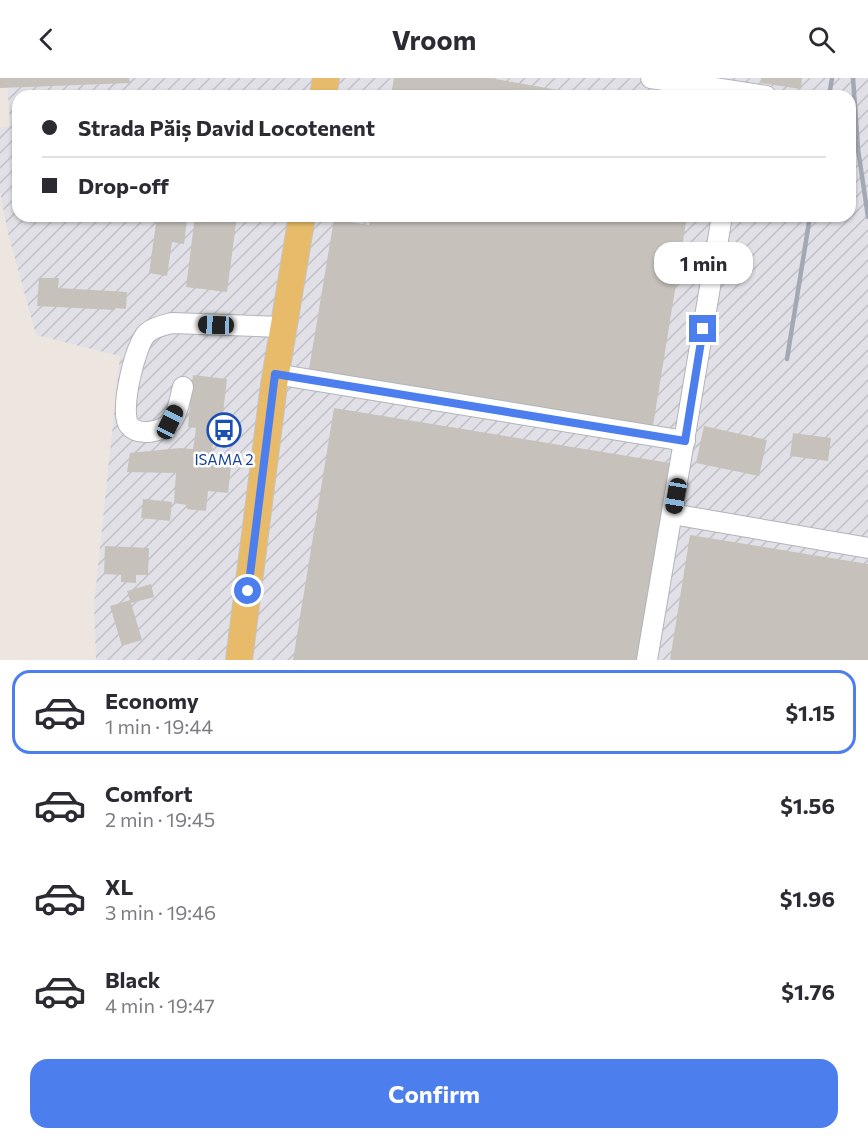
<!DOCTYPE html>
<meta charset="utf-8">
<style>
:root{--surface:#fff;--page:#f2f2f3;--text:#2b2b33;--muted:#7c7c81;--line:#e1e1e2;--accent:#4c7eee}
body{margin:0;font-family:Commissioner,sans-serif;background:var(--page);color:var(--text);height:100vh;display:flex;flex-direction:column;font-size:22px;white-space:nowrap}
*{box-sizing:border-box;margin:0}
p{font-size:20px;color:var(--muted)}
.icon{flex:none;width:33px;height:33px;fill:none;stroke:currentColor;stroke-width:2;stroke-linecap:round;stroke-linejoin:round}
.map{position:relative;height:582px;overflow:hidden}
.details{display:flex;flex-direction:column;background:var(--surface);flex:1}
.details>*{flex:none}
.hud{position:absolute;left:12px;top:12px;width:844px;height:132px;border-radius:18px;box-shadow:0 2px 4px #0004;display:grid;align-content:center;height:132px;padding:0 30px;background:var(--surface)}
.end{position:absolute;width:27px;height:27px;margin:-14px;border:8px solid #4c7eee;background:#fff;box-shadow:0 0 0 3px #fff}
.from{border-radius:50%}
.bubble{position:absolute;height:42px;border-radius:18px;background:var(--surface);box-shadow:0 2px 4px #0004;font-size:20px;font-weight:700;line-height:42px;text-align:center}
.car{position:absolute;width:18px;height:36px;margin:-18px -9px;border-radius:8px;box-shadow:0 0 4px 2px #0007;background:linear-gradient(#222 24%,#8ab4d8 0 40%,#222 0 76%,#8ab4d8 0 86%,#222 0)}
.hud b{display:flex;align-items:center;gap:21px;height:57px;font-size:22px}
.hud b+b{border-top:2px solid var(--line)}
.hud i{width:15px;height:15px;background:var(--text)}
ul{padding:10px 0 0;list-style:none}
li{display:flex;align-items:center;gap:18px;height:84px;margin:0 12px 9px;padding:0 18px;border:3px solid transparent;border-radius:18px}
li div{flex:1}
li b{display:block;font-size:22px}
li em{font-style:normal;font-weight:700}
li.selected{border-color:var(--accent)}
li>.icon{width:54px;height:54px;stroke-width:1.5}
.primary-button{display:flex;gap:12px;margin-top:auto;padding:12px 30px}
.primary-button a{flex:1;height:69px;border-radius:18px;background:var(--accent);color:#fff;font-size:24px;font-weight:700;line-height:69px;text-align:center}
header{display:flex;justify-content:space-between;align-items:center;height:78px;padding:0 30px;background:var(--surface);font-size:27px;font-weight:700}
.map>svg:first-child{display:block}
</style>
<header><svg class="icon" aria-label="back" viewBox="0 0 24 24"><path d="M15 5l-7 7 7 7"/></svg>Vroom<svg class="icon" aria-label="search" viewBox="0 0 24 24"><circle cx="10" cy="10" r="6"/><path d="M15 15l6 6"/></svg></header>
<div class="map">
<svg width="868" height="582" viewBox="0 0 868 582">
<defs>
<pattern id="industrial-furrows" width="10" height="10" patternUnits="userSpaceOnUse" patternTransform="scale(1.5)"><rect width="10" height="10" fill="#e1e0e6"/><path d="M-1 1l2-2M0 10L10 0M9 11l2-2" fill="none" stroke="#c1c0c6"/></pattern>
</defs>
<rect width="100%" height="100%" fill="#ede6e0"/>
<path fill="url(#industrial-furrows)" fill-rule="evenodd" d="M 7,0 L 868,0 L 868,582 L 96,582 L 94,527 L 120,278 L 36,257 L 8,155 L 0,114 L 0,50 L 10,48 ZM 18,18 L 850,18 L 850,138 L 18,138 Z"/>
<g fill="#c6c1bb">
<path d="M 0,0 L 129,0 L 130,5 L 0,10 Z"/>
<path d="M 394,0 L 490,0 L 592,18 L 391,18 Z"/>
<path d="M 761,0 L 802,0 L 801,11 L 760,5 Z"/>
<path d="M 157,138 L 176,138 L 175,141 L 187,143 L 184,166 L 172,164 L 167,198 L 149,195 Z"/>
<path d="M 195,138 L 237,138 L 227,214 L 186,209 Z"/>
<path d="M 371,138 L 687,138 L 652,354 L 308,297 L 334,141 L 369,147 Z"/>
<path d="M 39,200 L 59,200 L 58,210 L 127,214 L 126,231 L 115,230 L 115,232 L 37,228 Z"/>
<path d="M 193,297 L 227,301 L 220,361 L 213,361 L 212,378 L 232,380 L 228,415 L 208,413 L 206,433 L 187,431 L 187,427 L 174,425 L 176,395 L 127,394 L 130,375 L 180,370 L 193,371 L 196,350 L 188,349 Z"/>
<path d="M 334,330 L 670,385 L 638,582 L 293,582 Z"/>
<path d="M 704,348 L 767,362 L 759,398 L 696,385 Z"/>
<path d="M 793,355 L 831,360 L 828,383 L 790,378 Z"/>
<path d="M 143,421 L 172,424 L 170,443 L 141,440 Z"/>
<path d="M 690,457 L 868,486 L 868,582 L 670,582 Z"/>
<path d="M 105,468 L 149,470 L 148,497 L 136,497 L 136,505 L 121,504 L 121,497 L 104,496 Z"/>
<path d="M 151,506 L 154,519 L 131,525 L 142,562 L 122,568 L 110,528 L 130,522 L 127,513 Z"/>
</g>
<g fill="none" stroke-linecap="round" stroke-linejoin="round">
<g stroke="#b1b4bc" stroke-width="22">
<g id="minor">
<path d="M 651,0 L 766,18"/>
<path d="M 275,296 L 685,363"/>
<path d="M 183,309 C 180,320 178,335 171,344 C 162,354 138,359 129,347 C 119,335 135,266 147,255 C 154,249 164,247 172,245 L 282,249"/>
<path d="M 672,436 L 868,470"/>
<path d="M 647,582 L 722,138"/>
</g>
</g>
<g stroke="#c4c4c4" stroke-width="28">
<g id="major">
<path d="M 323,18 L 326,0"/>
<path d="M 239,582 L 274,307 L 302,138"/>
</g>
</g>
<use href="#minor" stroke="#fff" stroke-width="20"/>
<use href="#major" stroke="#e8bb6b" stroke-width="26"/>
<g stroke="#a3a8b5" stroke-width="4.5">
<path d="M 853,0 L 858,71 L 868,139"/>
<path d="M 829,18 L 832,0"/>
<path d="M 787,281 L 810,138"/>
</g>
</g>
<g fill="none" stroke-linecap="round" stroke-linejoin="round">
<path stroke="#4c7eee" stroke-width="8" d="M 248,513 L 275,296 L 685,363 L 703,251"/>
</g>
<defs>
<g id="bus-ring" transform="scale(1.725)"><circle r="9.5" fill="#fff" stroke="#1a4fb4" stroke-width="1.5"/><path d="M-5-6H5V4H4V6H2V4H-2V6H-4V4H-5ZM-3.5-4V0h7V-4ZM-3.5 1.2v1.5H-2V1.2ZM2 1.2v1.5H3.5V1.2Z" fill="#1a4fb4"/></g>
</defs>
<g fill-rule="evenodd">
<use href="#bus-ring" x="224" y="352"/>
</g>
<g text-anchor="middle" stroke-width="5" stroke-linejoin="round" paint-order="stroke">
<g font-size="15" fill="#164399" stroke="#fff">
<text x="224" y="387">ISAMA 2</text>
</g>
</g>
</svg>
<i class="end from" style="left:248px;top:513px"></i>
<i class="end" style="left:703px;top:251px"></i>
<div class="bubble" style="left:654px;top:164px;width:99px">1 min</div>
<i class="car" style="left:216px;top:247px;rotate:272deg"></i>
<i class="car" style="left:170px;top:344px;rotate:26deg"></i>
<i class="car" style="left:676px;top:418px;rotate:190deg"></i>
<div class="hud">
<b><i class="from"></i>Strada Păiș David Locotenent</b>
<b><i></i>Drop-off</b>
</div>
</div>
<section class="details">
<ul>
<li class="selected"><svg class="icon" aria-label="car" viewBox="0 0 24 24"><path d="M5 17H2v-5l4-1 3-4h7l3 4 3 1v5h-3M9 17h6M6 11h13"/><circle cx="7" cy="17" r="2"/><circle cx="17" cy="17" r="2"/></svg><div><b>Economy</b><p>1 min · 19:44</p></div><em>$1.15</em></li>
<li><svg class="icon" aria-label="car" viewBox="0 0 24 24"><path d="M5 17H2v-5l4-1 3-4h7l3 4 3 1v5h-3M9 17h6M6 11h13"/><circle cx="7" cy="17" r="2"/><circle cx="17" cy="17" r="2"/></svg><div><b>Comfort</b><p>2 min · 19:45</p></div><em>$1.56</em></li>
<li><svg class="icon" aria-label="car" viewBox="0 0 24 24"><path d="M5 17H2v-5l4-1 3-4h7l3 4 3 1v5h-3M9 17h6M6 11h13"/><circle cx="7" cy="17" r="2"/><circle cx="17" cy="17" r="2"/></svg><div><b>XL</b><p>3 min · 19:46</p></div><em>$1.96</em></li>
<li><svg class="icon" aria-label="car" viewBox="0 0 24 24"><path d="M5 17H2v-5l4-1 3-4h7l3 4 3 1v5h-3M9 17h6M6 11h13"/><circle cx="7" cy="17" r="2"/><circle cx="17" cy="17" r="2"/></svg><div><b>Black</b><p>4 min · 19:47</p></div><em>$1.76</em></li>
</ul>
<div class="primary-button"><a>Confirm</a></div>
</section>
